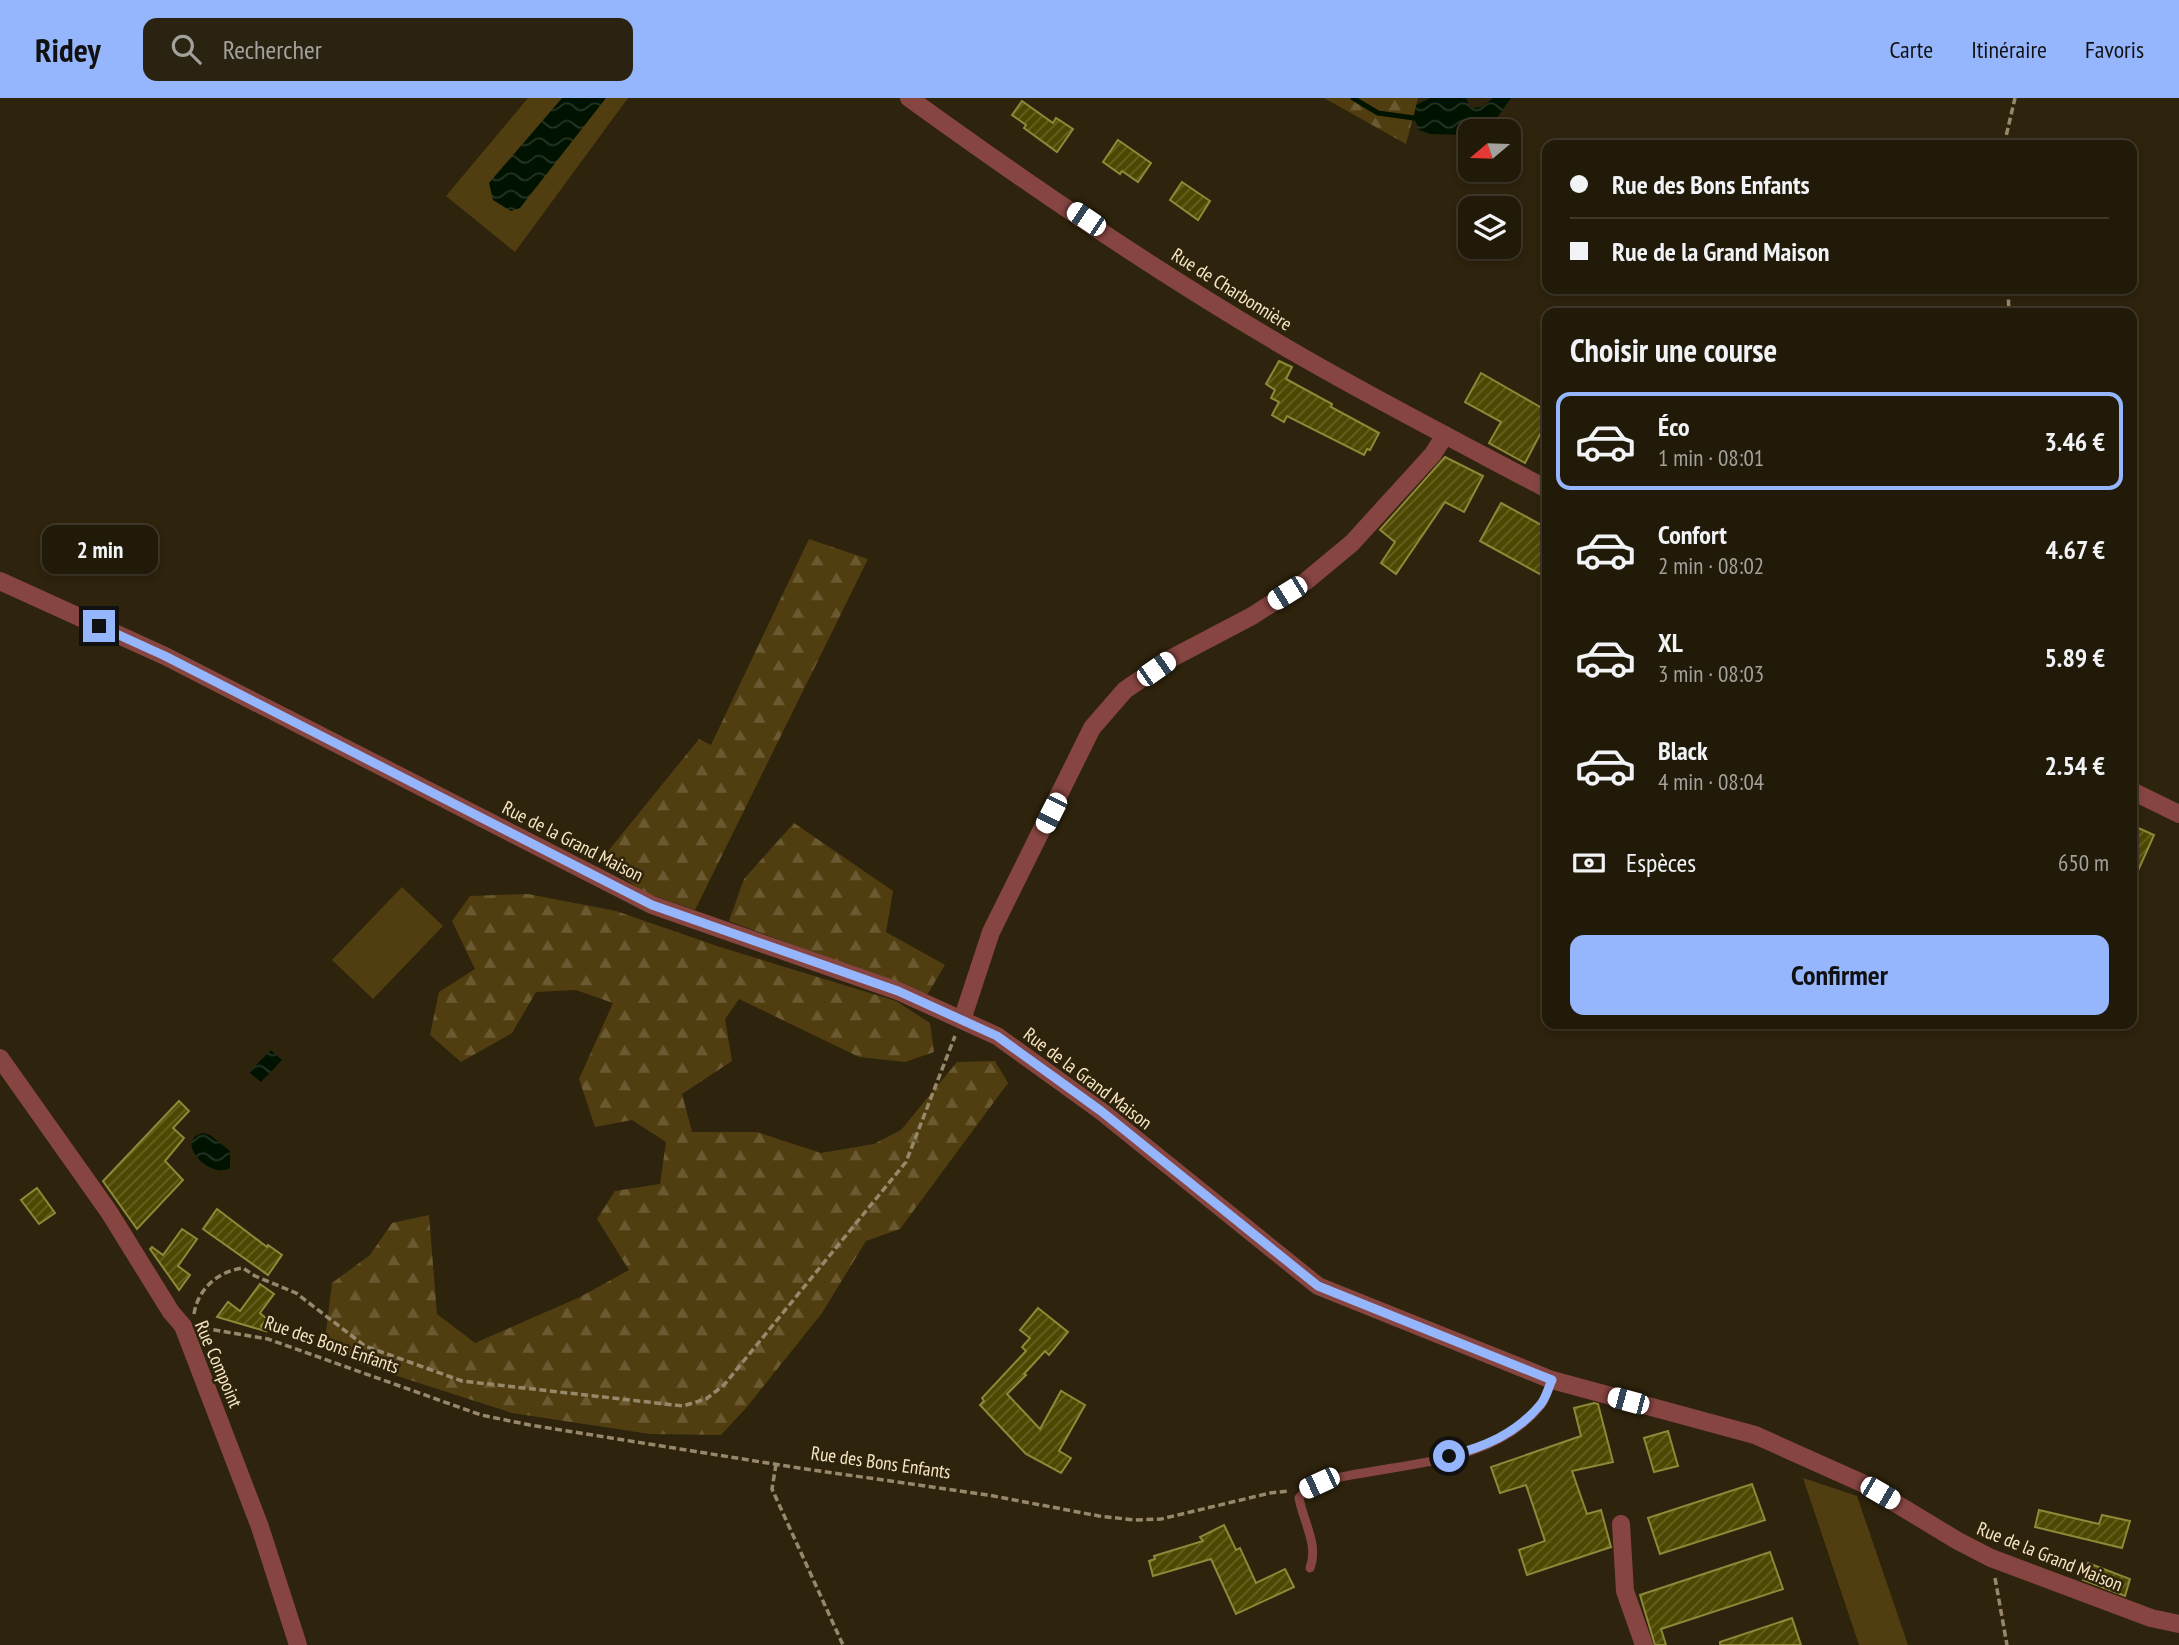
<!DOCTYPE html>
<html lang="fr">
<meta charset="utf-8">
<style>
:root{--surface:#221a09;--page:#2a2312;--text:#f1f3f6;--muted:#a2a19c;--line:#3f382a;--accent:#95b6fd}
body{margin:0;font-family:"PT Sans Narrow",sans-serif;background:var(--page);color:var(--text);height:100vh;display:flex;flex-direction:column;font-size:26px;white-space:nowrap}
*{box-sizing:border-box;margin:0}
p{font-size:23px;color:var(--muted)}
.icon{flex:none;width:38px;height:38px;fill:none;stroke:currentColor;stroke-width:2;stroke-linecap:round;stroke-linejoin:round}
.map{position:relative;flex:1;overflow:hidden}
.panel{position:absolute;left:1542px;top:210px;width:595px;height:721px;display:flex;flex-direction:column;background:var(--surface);border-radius:14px;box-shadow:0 4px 10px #0003,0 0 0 2px var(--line)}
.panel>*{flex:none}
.hud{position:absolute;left:1542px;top:42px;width:595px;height:154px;border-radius:14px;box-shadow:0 4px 10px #0003,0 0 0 2px var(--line);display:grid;align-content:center;height:154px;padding:0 28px;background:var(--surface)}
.needle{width:46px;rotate:251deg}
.buttons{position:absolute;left:1458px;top:21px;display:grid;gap:14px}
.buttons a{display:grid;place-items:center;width:63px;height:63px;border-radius:14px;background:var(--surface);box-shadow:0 4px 10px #0003,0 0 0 2px var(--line);font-size:35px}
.end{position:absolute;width:32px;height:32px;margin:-16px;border:9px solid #95b6fd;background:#111;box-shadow:0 0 0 4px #111}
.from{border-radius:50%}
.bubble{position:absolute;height:49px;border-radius:14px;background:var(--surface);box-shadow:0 4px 10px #0003,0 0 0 2px var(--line);font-size:23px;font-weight:700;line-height:49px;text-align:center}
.car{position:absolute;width:21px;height:42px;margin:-21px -10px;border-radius:9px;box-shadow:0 0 5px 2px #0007;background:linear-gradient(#fff 24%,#345 0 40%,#fff 0 76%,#345 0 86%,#fff 0)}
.hud b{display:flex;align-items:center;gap:24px;height:66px;font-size:26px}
.hud b+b{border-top:2px solid var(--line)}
.hud i{width:18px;height:18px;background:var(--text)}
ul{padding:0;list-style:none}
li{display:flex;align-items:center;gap:21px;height:98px;margin:0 14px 10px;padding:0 14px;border:4px solid transparent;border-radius:14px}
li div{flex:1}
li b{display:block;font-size:26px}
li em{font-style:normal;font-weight:700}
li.active{border-color:var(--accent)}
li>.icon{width:63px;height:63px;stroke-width:1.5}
h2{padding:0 28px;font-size:32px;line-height:84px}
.pay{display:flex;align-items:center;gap:18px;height:77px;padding:0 28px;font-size:26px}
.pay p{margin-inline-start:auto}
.cta{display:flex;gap:14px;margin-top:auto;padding:14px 28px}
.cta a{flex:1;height:80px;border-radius:14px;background:var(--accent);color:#111;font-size:28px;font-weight:700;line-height:80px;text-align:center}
header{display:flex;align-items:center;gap:42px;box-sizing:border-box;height:98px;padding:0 35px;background:var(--accent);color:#111}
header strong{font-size:33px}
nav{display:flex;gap:38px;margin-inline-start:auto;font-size:24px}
.search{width:490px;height:63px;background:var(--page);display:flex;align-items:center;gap:18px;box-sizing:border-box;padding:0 24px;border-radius:14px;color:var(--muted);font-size:26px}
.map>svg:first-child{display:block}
</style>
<header>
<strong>Ridey</strong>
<div class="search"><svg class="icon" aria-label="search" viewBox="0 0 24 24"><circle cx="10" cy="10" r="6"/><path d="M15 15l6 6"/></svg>Rechercher</div>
<nav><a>Carte</a><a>Itinéraire</a><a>Favoris</a></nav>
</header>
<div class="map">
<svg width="2179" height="1547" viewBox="0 0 2179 1547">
<defs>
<pattern id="forest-firs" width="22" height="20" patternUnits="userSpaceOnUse" patternTransform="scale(1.75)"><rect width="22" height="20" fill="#513e10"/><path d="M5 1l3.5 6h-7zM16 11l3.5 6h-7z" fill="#6b5a31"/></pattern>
<pattern id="water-waves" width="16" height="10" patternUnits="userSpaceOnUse" patternTransform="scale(1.75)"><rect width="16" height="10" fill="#001300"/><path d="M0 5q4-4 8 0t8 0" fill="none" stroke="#263524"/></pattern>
<pattern id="building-hatch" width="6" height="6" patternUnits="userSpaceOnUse" patternTransform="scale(1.75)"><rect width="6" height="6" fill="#4d4801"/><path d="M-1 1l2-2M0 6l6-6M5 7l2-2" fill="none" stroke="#676224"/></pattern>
</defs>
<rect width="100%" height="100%" fill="#2e230c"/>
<g fill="#513e10">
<path d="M 528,0 L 628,0 L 515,154 L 446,98 Z"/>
<path d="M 402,789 L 443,828 L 373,901 L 332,862 Z"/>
<path d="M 1803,1380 L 1857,1398 L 1908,1547 L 1859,1547 Z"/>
</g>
<g fill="url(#forest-firs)">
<path d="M 1324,0 L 1418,0 L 1406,46 Z"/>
<path d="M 809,441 L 868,461 L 695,812 L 643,794 L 601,762 L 699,641 L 711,647 Z"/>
<path d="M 794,725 L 893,793 L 886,834 L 945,867 L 927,897 L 729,823 L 744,781 Z"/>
<path d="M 528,796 L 616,813 L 720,849 L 896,903 L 930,925 L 934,954 L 905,964 L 859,959 L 739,901 L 725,921 L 732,963 L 682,996 L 692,1034 L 757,1034 L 821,1055 L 874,1046 L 901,1032 L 957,964 L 995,963 L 1008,985 L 900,1131 L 866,1143 L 822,1215 L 746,1310 L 721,1337 L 650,1336 L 512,1315 L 360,1266 L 325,1242 L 332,1185 L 370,1157 L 392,1125 L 429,1117 L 437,1216 L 475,1245 L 578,1200 L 629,1172 L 597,1121 L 615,1093 L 660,1086 L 666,1044 L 632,1022 L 595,1029 L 579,981 L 613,905 L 576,892 L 536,894 L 512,935 L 461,964 L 430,937 L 439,894 L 475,871 L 452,823 L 470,798 Z"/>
</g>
<g fill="url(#water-waves)">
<path d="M 562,0 L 606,0 L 520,110 L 511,113 L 493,102 L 489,85 Z"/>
<path d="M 1431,0 L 1466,0 L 1470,10 L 1482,9 L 1493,0 L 1511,0 L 1494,24 L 1484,33 L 1470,33 L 1470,37 L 1430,36 L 1419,32 L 1414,20 L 1416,7 Z"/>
<path d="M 271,952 L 282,962 L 261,984 L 249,974 Z"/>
<path d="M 203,1035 L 210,1037 L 230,1053 L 230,1070 C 209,1082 173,1042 203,1035 Z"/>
</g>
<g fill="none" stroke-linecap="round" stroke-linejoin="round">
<path stroke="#001300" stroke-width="5" d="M 1353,0 L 1378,15 L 1414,20"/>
</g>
<g fill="url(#building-hatch)" stroke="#8e8838" stroke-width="2">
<path d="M 1022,3 L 1053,25 L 1056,20 L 1073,31 L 1057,54 L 1024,30 L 1026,27 L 1012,17 Z"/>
<path d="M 1118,42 L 1151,65 L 1138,84 L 1122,73 L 1120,76 L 1103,64 Z"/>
<path d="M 1182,84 L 1210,103 L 1198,122 L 1170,102 Z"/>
<path d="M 1279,263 L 1292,269 L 1286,281 L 1332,306 L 1331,309 L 1379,335 L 1370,352 L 1367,351 L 1364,357 L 1287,318 L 1284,324 L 1272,317 L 1279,304 L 1271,300 L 1275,292 L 1266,286 Z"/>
<path d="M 1481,275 L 1547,313 L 1547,323 L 1525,365 L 1489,345 L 1501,324 L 1465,304 Z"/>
<path d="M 1445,359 L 1483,378 L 1464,414 L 1445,404 L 1396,476 L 1381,465 L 1395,444 L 1380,432 Z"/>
<path d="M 1501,405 L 1547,430 L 1547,480 L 1480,443 Z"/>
<path d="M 2136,729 L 2154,737 L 2132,786 L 2132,740 Z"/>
<path d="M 179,1003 L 189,1013 L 173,1030 L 184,1040 L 165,1063 L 183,1082 L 137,1131 L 103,1083 Z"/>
<path d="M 37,1090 L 55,1115 L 39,1126 L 21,1102 Z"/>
<path d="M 217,1111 L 267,1149 L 268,1147 L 282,1157 L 268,1177 L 203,1131 Z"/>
<path d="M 182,1131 L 197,1141 L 178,1168 L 190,1177 L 179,1192 L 150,1151 L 152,1149 L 163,1157 Z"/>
<path d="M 260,1186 L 274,1196 L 260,1215 L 267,1221 L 261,1228 L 265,1233 L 217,1219 L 228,1204 L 240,1213 Z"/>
<path d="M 1038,1210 L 1068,1234 L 1049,1257 L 1045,1253 L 1024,1276 L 1026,1277 L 1007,1296 L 1040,1331 L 1061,1293 L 1085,1307 L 1059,1353 L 1071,1360 L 1061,1375 L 1026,1356 L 980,1307 L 984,1303 L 982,1300 L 1026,1253 L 1022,1249 L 1030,1240 L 1020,1232 Z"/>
<path d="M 1594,1305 L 1598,1306 L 1613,1364 L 1572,1373 L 1587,1416 L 1601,1412 L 1611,1449 L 1527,1477 L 1519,1452 L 1545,1443 L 1526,1387 L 1500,1395 L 1491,1369 L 1581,1338 L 1574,1310 Z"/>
<path d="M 1668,1333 L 1678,1368 L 1654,1374 L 1644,1340 Z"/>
<path d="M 1752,1386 L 1765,1422 L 1660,1456 L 1648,1420 Z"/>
<path d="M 2039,1412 L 2099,1426 L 2102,1417 L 2130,1423 L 2122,1450 L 2035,1429 Z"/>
<path d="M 1224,1427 L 1236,1452 L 1240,1450 L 1256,1485 L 1285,1471 L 1294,1489 L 1236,1516 L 1211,1461 L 1153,1478 L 1149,1463 L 1155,1461 L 1154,1458 L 1203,1443 L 1200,1439 Z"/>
<path d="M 1770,1454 L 1783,1491 L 1661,1531 L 1666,1547 L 1655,1547 L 1640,1497 Z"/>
<path d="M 2088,1465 L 2130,1481 L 2125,1498 L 2083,1482 Z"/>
<path d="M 1792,1520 L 1801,1547 L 1720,1547 L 1720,1544 Z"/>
</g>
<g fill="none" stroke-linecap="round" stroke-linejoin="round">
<g stroke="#97886b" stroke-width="3.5" stroke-dasharray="7 3.5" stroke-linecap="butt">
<path d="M 2004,47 L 2015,0"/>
<path d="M 2008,191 L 2009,215"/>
<path d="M 194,1216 C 198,1190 219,1173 243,1170 L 255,1178 L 296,1195 L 365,1248 L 462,1283 L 683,1308 L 706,1301 L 724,1287 L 906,1064 L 955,938"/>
<path d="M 203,1230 L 268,1241 L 481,1317 L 530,1327 L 799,1370 L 988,1397 L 1099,1418 L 1134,1422 L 1161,1421 L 1270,1395 L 1289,1393"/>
<path d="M 776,1366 L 772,1391 L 843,1547"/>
<path d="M 1995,1480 L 2007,1547"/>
</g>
<path stroke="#864541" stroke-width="9" d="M 1310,1470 C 1319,1447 1303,1423 1299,1400 C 1313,1382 1336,1380 1357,1376 C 1420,1364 1498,1361 1541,1307 C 1546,1300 1549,1290 1552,1282"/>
<g stroke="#864541" stroke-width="18">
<path d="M 909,0 C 1036,92 1168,182 1304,260 C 1384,306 1466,348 1547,391"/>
<path d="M 0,483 L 165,558 L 652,807 L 898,893 L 997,938 L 1101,1013 L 1318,1188 L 1552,1282 L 1755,1337 L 1862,1385 L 1958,1443 L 1991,1460 L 2151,1520 L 2179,1526"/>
<path d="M 2132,693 L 2179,716"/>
<path d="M 962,922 L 991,834 L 1092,630 L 1125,592 L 1172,560 L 1252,518 L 1305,484 L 1352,445 L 1433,356 L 1445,337"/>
<path d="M 0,960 L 109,1114 L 171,1214 L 183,1228 L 260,1429 L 298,1547"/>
<path d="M 1621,1426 L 1625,1493 L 1644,1547"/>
</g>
</g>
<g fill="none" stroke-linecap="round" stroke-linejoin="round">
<path stroke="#95b6fd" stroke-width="9" d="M 99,528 L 165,558 L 652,807 L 898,893 L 997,938 L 1101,1013 L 1318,1188 L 1552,1282 C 1548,1290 1546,1301 1540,1307 C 1516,1336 1484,1349 1449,1358"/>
</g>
<g text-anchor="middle" stroke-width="5" stroke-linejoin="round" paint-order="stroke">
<g font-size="19" fill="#f8e6c3" stroke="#2e230c">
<text transform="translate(1232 191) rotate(32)" y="7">Rue de Charbonnière</text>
<text transform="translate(573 743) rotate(27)" y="7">Rue de la Grand Maison</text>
<text transform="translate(1088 980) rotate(37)" y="7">Rue de la Grand Maison</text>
<text transform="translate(332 1246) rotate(19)" y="7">Rue des Bons Enfants</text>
<text transform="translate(219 1266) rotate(67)" y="7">Rue Compoint</text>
<text transform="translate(881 1364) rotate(8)" y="7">Rue des Bons Enfants</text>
<text transform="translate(2050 1458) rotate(22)" y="7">Rue de la Grand Maison</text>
</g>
</g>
</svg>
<div class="buttons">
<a><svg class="needle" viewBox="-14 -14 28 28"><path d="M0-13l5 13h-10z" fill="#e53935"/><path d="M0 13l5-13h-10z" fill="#a2a19c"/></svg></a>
<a><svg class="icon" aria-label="layers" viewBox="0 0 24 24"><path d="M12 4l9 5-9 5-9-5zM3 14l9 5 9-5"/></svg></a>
</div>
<i class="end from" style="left:1449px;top:1358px"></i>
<i class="end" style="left:99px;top:528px"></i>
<div class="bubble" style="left:42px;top:427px;width:116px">2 min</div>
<i class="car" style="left:1086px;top:121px;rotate:304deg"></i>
<i class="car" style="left:1287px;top:495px;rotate:238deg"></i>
<i class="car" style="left:1156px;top:571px;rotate:55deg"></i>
<i class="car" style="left:1051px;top:715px;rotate:207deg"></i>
<i class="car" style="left:1628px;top:1303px;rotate:285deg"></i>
<i class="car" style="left:1319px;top:1385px;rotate:245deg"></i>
<i class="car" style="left:1880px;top:1395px;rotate:120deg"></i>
<div class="hud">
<b><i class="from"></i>Rue des Bons Enfants</b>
<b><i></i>Rue de la Grand Maison</b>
</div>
<section class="panel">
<h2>Choisir une course</h2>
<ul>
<li class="active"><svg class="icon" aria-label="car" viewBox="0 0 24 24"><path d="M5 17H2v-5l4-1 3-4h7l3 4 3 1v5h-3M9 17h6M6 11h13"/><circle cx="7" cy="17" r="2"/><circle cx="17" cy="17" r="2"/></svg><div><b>Éco</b><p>1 min · 08:01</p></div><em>3.46 €</em></li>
<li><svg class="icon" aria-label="car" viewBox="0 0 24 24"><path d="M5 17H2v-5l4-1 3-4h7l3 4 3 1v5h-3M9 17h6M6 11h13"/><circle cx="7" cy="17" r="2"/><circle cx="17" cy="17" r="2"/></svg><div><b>Confort</b><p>2 min · 08:02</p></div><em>4.67 €</em></li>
<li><svg class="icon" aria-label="car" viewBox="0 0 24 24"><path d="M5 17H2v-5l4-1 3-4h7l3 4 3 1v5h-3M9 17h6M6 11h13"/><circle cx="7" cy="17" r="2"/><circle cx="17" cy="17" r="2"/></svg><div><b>XL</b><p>3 min · 08:03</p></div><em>5.89 €</em></li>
<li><svg class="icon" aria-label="car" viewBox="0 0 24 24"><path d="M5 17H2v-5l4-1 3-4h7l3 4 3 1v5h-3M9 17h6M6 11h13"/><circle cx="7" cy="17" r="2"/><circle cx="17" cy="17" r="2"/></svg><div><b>Black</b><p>4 min · 08:04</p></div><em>2.54 €</em></li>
</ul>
<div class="pay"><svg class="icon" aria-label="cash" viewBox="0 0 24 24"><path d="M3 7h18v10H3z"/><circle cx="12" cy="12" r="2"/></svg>Espèces<p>650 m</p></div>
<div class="cta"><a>Confirmer</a></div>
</section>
</div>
